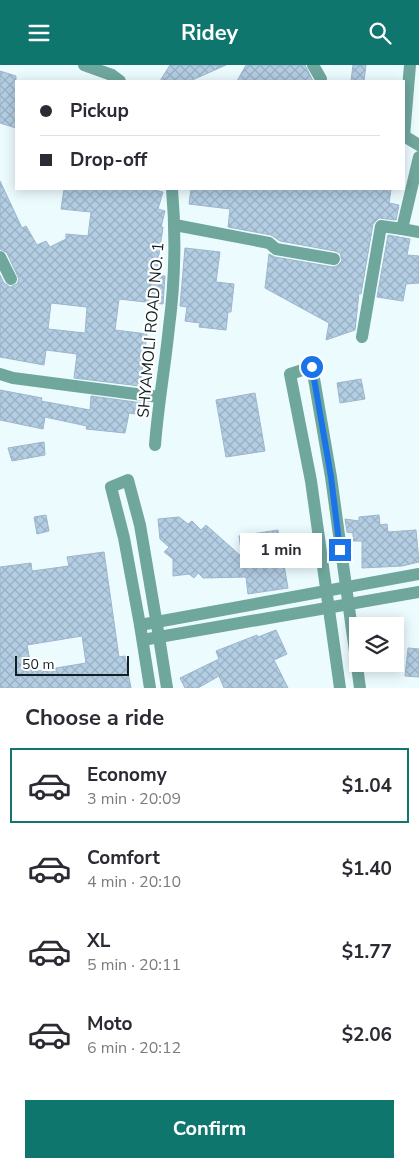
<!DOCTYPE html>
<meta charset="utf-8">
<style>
:root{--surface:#fff;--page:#f7f7f7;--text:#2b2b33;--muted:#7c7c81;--line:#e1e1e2;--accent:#0f766e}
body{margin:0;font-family:"Nunito Sans",sans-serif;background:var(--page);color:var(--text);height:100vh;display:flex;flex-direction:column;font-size:19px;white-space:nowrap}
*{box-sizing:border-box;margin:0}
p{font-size:16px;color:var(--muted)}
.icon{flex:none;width:28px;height:28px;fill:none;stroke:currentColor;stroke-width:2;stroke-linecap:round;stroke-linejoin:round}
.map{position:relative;height:623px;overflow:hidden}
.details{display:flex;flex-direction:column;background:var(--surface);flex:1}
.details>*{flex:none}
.banner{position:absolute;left:15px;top:15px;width:390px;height:110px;border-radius:0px;box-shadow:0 2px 12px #0003;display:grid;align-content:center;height:110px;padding:0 25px;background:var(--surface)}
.fabs{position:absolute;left:349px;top:552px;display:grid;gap:10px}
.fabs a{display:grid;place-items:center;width:55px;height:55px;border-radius:0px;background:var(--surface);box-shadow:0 2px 12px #0003;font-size:25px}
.scale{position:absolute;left:15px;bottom:12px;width:114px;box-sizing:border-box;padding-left:5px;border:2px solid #122023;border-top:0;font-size:14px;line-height:18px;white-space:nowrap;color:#122023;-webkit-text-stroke:4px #fff;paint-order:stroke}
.end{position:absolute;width:22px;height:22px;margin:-11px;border:6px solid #1a73e8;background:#fff;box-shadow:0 0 0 2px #fff}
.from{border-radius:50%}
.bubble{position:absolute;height:35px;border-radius:0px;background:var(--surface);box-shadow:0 2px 12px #0003;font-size:16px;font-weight:700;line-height:35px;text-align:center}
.banner b{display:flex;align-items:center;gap:18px;height:48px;font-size:19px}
.banner b+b{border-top:1px solid var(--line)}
.banner i{width:12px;height:12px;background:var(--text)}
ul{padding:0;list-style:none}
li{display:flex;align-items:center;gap:15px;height:75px;margin:0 10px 8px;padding:0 15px;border:2px solid transparent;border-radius:0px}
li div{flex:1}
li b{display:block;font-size:19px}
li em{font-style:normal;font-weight:700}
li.selected{border-color:var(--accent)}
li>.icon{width:45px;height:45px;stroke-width:1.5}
h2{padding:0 25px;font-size:22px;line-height:60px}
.button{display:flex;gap:10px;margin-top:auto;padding:10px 25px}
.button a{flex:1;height:58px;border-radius:0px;background:var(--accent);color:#fff;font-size:20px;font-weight:700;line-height:58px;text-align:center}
header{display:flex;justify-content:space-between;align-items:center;height:65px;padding:0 25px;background:var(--accent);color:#fff;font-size:22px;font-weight:700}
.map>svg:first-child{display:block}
</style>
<header><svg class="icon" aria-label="menu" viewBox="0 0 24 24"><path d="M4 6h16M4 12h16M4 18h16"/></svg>Ridey<svg class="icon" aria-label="search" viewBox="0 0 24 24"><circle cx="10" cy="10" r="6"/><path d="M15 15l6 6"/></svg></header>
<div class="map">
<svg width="419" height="623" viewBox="0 0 419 623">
<defs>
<pattern id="building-cross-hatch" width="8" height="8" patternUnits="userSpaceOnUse" patternTransform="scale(1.25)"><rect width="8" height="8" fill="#b3cde3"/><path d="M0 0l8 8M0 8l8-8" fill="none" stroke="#99b0c2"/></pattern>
</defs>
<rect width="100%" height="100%" fill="#ecfbfe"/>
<g fill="url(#building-cross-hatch)" stroke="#9db6cc" fill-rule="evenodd">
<path d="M 170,0 L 226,0 L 190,16 L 160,16 Z"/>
<path d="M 246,0 L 305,0 L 313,16 L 237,16 Z"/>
<path d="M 353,0 L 366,0 L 364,16 L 351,16 Z"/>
<path d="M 0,6 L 16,11 L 16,63 L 0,58 Z"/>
<path d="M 0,116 L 22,163 L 26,161 L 37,180 L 46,176 L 50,182 L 66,174 L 66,169 L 88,171 L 91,147 L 61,144 L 64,124 L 150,124 L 163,127 L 158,144 L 165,146 L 161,162 L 163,162 L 156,210 L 165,211 L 163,239 L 119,234 L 115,265 L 147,269 L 140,321 L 74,313 L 77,289 L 46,285 L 44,300 L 0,292 L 0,210 L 4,218 L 10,222 L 17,219 L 19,214 L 7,188 L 0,184 ZM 51,238 L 87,242 L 85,268 L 48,264 Z"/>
<path d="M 191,124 L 216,124 L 234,126 L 235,124 L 391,124 L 389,138 L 399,140 L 396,155 L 379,153 L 373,159 L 361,229 L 359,228 L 355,265 L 326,275 L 329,258 L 265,223 L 269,189 L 275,192 L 333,202 L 337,201 L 342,196 L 340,188 L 335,186 L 280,176 L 271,170 L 228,162 L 230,144 L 189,139 Z"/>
<path d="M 388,170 L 410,174 L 407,190 L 419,191 L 419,218 L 406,219 L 403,236 L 377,232 Z"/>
<path d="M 185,183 L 220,187 L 216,217 L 234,219 L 231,247 L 228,247 L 226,265 L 199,262 L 200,258 L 185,256 L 187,242 L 180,241 Z"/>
<path d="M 361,314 L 365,334 L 340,338 L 337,318 Z"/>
<path d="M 0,325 L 42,333 L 41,336 L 90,345 L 91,331 L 150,339 L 148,351 L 129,348 L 125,368 L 86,364 L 87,361 L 45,352 L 43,364 L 0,355 Z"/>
<path d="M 255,328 L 265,386 L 226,392 L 216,335 Z"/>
<path d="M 44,377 L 45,390 L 12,396 L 8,383 Z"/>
<path d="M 46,450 L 49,466 L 37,469 L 34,452 Z"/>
<path d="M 379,450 L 380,460 L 387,459 L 388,467 L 416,465 L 419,497 L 402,501 L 362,503 L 362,476 L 353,476 L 353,468 L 347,467 L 345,454 L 359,456 L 359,452 Z"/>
<path d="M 179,452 L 188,459 L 192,456 L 201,465 L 206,460 L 242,492 L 239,471 L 278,465 L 288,523 L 248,529 L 246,512 L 203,513 L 198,508 L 194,513 L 189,509 L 173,511 L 173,494 L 164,487 L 169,482 L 160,474 L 158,454 Z"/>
<path d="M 104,487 L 119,592 L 125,591 L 131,623 L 0,623 L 0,502 L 31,498 L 32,506 L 69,501 L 67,492 ZM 82,571 L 86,598 L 32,607 L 27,580 Z"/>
<path d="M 276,565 L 287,589 L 274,595 L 288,623 L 224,623 L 219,611 L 198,623 L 185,623 L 180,613 L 219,594 L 216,586 L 257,570 L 258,572 Z"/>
<path d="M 408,583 L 419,584 L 419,612 L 405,611 Z"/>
</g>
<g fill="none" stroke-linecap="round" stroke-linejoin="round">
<g stroke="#70a79d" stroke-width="12">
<path d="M 84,0 L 112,10 L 120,16"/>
<path d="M 313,0 L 321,14"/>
<path d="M 404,71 L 410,0"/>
<path d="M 404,71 L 419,80"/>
<path d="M 175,160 L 269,178 L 276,184 L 334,194"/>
<path d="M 402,164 L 419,167"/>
<path d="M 0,192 L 11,214"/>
<path d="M 362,272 L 381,161 L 402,164 L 419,92"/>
<path d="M 0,309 L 13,313 L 159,332"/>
<path d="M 155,380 C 158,340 165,302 169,262 C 175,216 176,170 172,124"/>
<path d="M 140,560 L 124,473 L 111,422 L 128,415 L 140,460 L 159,572 L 143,575"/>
<path d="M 150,623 L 140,560 L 419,509"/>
<path d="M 167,623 L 159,572 L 419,527"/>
<path d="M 340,623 L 311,416 L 290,309 L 312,302 L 331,412 L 360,623"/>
</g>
</g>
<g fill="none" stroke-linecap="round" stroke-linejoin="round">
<path stroke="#1a73e8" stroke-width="6" d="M 312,302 L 331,412 L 340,485"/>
</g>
<g text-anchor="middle" stroke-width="4.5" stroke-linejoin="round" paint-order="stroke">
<g font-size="16" fill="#122023" stroke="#fff">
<text transform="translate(150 265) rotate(-85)" y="6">SHYAMOLI ROAD NO. 1</text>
</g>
</g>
</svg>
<div class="fabs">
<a><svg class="icon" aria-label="layers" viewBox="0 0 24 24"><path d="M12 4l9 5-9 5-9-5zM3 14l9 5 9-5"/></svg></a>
</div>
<div class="scale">50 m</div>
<i class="end from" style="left:312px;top:302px"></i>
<i class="end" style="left:340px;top:485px"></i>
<div class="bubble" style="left:240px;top:468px;width:82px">1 min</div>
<div class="banner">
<b><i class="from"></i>Pickup</b>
<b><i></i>Drop-off</b>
</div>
</div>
<section class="details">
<h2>Choose a ride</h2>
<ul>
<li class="selected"><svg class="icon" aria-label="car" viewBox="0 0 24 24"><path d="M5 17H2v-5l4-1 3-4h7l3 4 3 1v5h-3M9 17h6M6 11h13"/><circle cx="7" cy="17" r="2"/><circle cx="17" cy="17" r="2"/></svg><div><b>Economy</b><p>3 min · 20:09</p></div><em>$1.04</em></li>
<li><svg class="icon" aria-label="car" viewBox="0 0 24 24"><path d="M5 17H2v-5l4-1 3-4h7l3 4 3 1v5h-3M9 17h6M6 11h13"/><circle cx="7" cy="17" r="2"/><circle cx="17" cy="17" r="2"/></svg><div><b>Comfort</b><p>4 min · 20:10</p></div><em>$1.40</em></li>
<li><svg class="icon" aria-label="car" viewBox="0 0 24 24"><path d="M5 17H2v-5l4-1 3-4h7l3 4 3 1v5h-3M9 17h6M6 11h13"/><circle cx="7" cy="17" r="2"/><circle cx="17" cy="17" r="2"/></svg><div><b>XL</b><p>5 min · 20:11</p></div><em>$1.77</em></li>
<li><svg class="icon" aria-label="car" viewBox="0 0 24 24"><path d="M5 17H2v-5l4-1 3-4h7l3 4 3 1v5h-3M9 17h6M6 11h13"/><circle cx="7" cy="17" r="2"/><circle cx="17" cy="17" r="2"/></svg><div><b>Moto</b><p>6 min · 20:12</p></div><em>$2.06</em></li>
</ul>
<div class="button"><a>Confirm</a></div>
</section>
